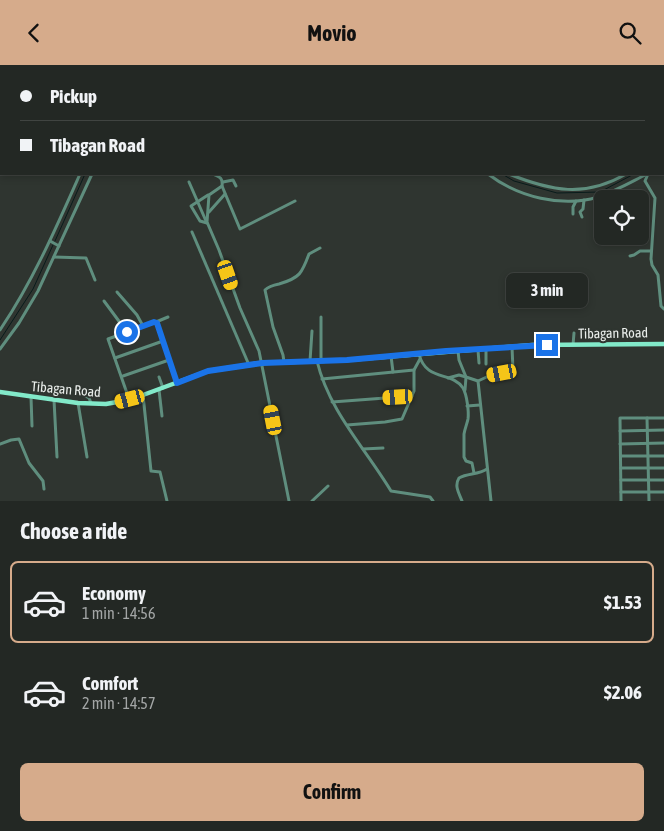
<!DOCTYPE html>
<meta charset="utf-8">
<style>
:root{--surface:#232824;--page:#2b302c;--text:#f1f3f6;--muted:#a3a6a6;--line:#404441;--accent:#d6ab8b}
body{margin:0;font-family:"Asap Condensed",sans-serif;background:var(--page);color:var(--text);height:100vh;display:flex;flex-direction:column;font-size:19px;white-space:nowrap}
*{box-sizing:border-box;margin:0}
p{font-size:16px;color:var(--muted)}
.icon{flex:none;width:28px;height:28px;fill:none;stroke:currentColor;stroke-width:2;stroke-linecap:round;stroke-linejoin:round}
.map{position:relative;height:436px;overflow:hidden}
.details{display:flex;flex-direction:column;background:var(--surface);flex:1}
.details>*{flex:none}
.guide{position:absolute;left:0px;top:0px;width:665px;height:110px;box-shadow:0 2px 8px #0003,0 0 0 1px var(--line);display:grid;align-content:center;height:110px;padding:0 20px;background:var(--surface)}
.fabs{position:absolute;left:594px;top:125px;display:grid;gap:10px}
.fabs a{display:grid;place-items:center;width:55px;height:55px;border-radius:8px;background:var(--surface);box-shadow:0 2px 8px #0003,0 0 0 1px var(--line);font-size:25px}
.end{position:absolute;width:22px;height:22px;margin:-11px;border:6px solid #1a73e8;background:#fff;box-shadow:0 0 0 2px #fff}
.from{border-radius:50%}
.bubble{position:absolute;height:35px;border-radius:8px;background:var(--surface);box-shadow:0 2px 8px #0003,0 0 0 1px var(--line);font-size:16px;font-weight:700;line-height:35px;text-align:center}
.car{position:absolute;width:15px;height:30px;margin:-15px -8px;border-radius:6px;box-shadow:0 0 4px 1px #0007;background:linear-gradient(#f5c518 24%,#345 0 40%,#f5c518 0 76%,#345 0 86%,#f5c518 0)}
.guide b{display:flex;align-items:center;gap:18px;height:48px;font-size:19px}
.guide b+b{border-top:1px solid var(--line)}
.guide i{width:12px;height:12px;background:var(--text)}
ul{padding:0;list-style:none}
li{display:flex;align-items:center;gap:15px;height:82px;margin:0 10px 8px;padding:0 10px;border:2px solid transparent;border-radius:8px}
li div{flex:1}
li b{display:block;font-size:19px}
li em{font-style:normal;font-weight:700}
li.selected{border-color:var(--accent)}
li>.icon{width:45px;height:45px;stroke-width:1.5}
h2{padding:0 20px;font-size:22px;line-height:60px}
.primary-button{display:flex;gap:10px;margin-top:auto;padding:10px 20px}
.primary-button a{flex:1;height:58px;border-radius:8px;background:var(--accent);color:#111;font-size:20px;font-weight:700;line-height:58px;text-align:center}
header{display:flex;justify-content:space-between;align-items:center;height:65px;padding:0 20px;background:var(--accent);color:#111;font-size:22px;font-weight:700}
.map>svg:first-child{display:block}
</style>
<header><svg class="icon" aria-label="back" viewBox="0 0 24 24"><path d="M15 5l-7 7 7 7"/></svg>Movio<svg class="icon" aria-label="search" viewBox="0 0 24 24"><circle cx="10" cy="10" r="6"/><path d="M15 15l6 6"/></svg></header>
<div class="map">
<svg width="664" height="436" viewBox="0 0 664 436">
<rect width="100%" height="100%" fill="#2f3530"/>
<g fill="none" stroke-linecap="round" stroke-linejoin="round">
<g stroke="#091c1c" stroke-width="1">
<path d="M 434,0 L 434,1"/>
<path d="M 134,1 L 135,0"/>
<path d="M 502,109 L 514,116 L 557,128 L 600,127 L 634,109"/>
<path d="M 55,176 L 85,109"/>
<path d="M 0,275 L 33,224 L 53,180"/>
</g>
<g stroke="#5f8e7e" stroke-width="3">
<path d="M 291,0 L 291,1"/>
<path d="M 417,0 L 418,1"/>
<path d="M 427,0 L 428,1"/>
<path d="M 439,0 L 440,1"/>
<path d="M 129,1 L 130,0"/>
<path d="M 140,1 L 141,0"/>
<path d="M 175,1 L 175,0"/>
<path d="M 0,54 L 1,53"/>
<path d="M 213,109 C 220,112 223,113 222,121 L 209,130 L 207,157 L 219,185 L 240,243 L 259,286 L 289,436"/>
<path d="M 488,109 C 518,132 562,143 598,132 C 616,126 631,117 647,109"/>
<path d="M 509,109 C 551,126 585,133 626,109"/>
<path d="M 648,109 L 645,116 L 655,133 L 651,194 L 652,200 L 658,210 L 661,241 L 664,244"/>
<path d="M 189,117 L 206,156"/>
<path d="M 223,117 L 233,115 L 236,121"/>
<path d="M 222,121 L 240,164 L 295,136"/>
<path d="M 209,147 L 225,129"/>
<path d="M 573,149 L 573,142 L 576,136"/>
<path d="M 582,152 L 580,147 L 583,144 L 584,135"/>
<path d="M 207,158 L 200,156 L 191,141 L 208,130"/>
<path d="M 192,167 L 249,300"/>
<path d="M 50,176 L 59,181"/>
<path d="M 630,191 L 634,190 L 640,186 L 651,186"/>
<path d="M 54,192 L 86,193 L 95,215"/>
<path d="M 117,227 L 137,250 L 143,261"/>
<path d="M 104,236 L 127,267"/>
<path d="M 156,257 L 168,252"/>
<path d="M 0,265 C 33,216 56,163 80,109"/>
<path d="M 573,280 L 574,268"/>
<path d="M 0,284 L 19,258 L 38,226 L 92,109"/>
<path d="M 486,284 L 486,299"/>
<path d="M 478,285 L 479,298"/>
<path d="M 458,286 L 459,295 L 466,312 L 478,316"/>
<path d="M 419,289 C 426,317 452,306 463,323 C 467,330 469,347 468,354 C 467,359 465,363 464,369 C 464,377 464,385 464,392 L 466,396 L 472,398 L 474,408"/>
<path d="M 391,291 L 393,307"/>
<path d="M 115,293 L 163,276"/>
<path d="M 310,296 L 312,266"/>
<path d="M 317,296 C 329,346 365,383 391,426 L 430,432 L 433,436"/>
<path d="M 321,296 L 321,252"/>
<path d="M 284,297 L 283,290 L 273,262 L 265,225 C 269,221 274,220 279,219 C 300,213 302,208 309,189 L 320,183"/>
<path d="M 123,311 L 169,295"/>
<path d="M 159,312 L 163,323"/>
<path d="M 448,313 L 459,310 L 466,312 L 465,325"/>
<path d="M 322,314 L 414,305"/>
<path d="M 159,325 L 162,351"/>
<path d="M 80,328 L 89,333 L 91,338"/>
<path d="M 143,330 L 151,406 L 160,407 L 167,436"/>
<path d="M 31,332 L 32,361"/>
<path d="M 129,334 L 108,274 L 155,257 L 157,258 L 177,318"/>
<path d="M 54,335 L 57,392"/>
<path d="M 332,337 L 412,331"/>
<path d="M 78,338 L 87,392"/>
<path d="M 467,341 L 480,340"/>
<path d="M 647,353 L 649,436"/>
<path d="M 347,360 L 385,357 L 402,354 L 414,326 L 414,305 L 420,294"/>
<path d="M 620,366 L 664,365"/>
<path d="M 0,379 L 11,375 L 19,374 L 29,398 L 43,416 L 44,424"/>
<path d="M 620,379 L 664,378"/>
<path d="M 363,384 L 383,383"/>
<path d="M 621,391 L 664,391"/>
<path d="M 621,403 L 664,403"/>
<path d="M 621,415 L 664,415"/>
<path d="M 621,427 L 664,427"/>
<path d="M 312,436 L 328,421"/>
<path d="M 462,436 C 459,428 454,421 459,413 C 468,408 478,410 487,404"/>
<path d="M 491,436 L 478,316 L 491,310 L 513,305 L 512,282"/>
<path d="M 621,436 L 620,353 L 664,353"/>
</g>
<path stroke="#82e9c9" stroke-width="4.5" d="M 0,327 L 78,338 L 106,339 L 117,337 L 143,330 L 208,306 L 262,298 L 347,295 L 532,280 L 664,279"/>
</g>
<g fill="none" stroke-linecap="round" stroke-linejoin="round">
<path stroke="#1a73e8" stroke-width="6" d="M 127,267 L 154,257 L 157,258 L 177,318 L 208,306 L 262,298 L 347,295 L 446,286 L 547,280"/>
</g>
<g text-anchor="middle" stroke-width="4" stroke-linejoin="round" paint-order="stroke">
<g font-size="14" fill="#eaeeeb" stroke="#2f3530">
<text transform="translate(613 268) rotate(-1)" y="5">Tibagan Road</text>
<text transform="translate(66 324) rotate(5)" y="5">Tibagan Road</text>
</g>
</g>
</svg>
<div class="fabs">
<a><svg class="icon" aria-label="locate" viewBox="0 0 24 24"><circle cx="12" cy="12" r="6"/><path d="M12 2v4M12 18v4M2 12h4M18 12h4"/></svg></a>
</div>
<i class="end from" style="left:127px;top:267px"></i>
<i class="end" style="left:547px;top:280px"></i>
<div class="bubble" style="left:506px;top:208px;width:82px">3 min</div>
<i class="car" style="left:228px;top:210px;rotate:161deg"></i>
<i class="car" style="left:502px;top:308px;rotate:259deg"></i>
<i class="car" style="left:398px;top:332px;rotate:267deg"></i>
<i class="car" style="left:130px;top:334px;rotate:255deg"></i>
<i class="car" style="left:273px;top:355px;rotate:349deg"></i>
<div class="guide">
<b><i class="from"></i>Pickup</b>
<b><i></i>Tibagan Road</b>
</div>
</div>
<section class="details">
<h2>Choose a ride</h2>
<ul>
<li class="selected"><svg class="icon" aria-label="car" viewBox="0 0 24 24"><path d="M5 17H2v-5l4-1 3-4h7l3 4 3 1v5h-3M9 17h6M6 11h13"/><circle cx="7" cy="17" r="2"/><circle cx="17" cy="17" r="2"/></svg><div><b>Economy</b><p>1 min · 14:56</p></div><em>$1.53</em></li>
<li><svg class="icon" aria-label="car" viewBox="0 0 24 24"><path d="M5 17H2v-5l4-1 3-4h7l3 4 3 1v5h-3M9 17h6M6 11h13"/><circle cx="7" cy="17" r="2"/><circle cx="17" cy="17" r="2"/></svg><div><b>Comfort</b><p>2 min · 14:57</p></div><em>$2.06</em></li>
</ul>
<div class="primary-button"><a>Confirm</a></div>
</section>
